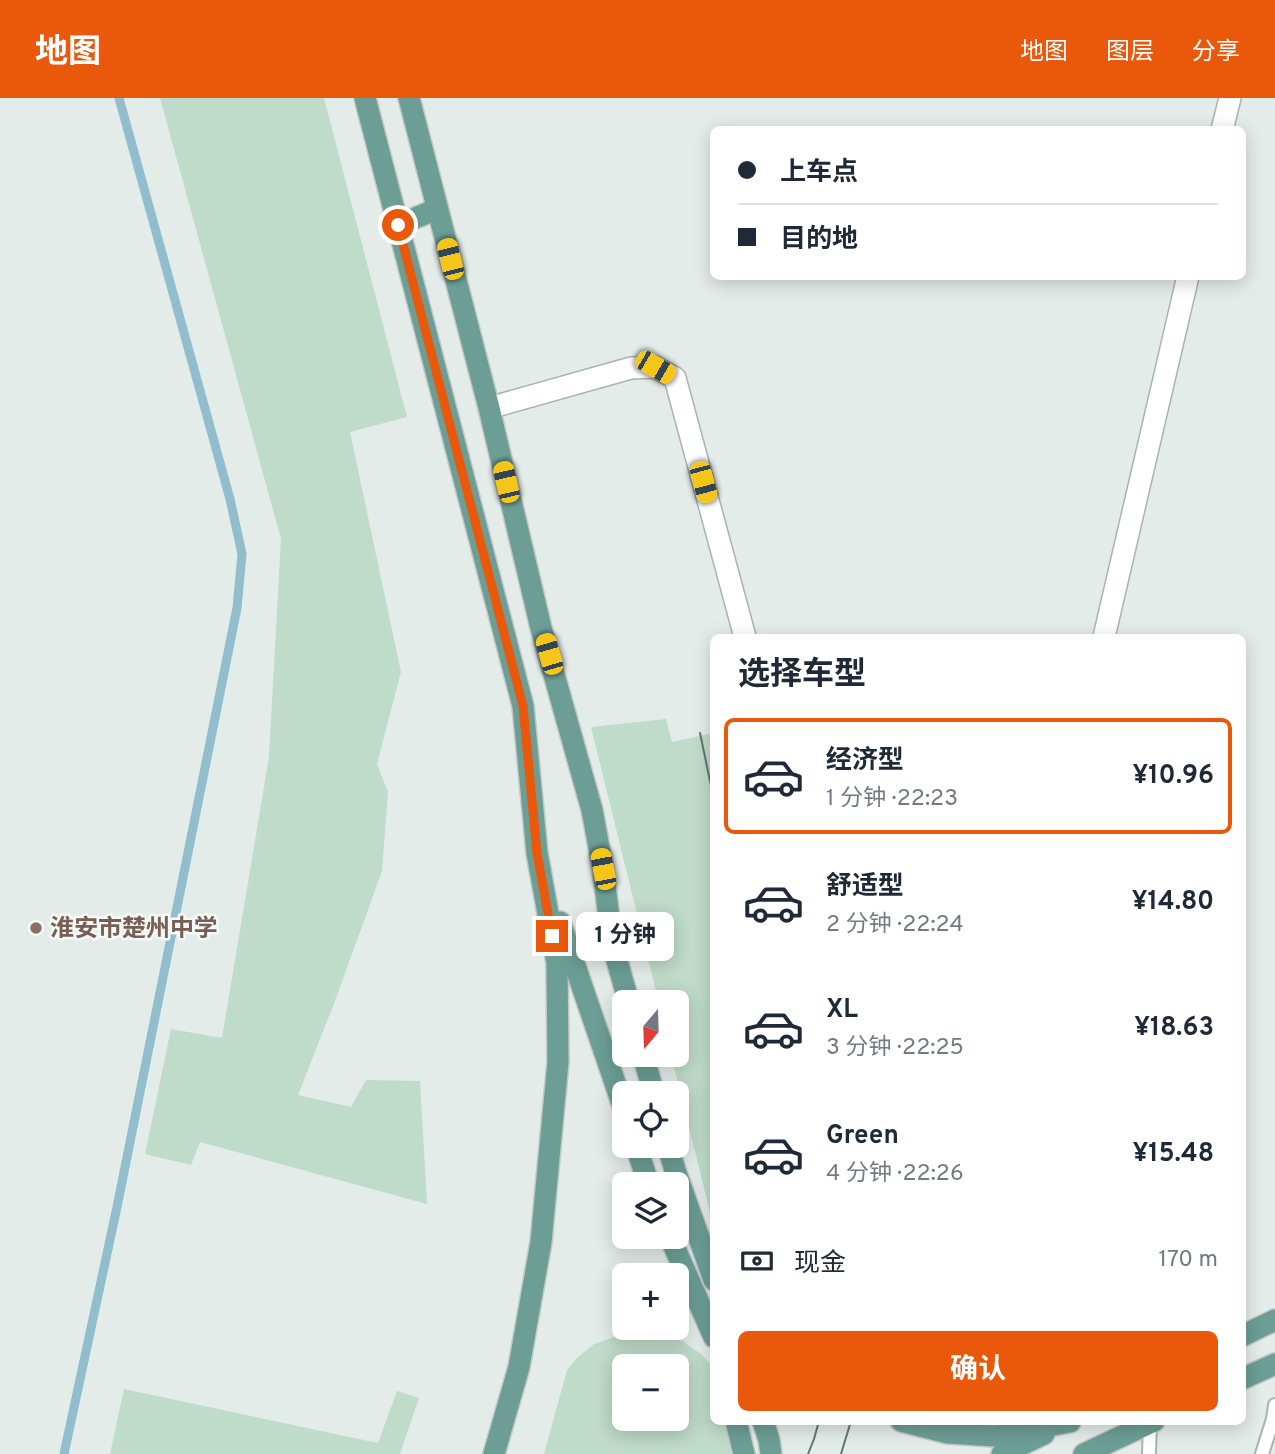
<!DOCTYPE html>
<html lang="zh">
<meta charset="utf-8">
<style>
:root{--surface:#fff;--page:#f6f6f7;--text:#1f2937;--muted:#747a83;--line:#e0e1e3;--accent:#ea580c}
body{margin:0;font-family:Overpass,"Noto Sans SC",sans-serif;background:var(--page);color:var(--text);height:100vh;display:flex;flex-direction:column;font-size:26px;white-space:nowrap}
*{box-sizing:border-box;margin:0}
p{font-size:23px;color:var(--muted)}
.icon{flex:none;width:38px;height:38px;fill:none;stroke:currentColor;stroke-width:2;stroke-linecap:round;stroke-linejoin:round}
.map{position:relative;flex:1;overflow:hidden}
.panel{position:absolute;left:710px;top:536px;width:536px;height:791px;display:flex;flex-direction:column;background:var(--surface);border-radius:10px;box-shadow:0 4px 18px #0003}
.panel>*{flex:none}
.top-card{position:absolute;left:710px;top:28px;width:536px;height:154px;border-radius:10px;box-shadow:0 4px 18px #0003;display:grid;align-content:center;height:154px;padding:0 28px;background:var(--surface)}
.needle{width:46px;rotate:199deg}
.tools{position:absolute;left:612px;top:892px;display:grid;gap:14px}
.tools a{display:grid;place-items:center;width:77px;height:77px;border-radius:10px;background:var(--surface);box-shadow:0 4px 18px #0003;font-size:35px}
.end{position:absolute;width:32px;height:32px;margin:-16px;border:9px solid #ea580c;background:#fff;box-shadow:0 0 0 4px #fff}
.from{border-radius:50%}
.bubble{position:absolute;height:49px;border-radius:10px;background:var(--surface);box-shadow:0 4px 18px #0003;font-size:23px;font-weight:700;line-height:49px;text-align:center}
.car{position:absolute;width:21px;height:42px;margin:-21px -10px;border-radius:9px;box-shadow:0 0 5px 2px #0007;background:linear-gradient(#f5c518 24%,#345 0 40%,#f5c518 0 76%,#345 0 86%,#f5c518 0)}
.top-card b{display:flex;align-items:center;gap:24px;height:66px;font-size:26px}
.top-card b+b{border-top:2px solid var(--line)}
.top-card i{width:18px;height:18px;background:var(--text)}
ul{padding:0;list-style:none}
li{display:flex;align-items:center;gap:21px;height:116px;margin:0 14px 10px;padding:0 14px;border:4px solid transparent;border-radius:10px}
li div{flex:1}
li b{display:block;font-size:26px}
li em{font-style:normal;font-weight:700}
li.selected{border-color:var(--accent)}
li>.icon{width:63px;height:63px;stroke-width:1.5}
h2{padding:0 28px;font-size:32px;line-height:84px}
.pay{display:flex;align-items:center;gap:18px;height:77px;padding:0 28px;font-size:26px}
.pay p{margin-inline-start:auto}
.action{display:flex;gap:14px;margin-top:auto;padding:14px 28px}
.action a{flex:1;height:80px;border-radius:10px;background:var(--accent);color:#fff;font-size:28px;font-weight:700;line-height:80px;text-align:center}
header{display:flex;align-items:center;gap:42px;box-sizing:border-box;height:98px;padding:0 35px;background:var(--accent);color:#fff}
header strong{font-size:33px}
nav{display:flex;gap:38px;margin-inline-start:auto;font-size:24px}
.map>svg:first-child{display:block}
</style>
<header>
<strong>地图</strong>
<nav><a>地图</a><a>图层</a><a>分享</a></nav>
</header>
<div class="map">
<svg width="1275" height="1356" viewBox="0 0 1275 1356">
<rect width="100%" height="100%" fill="#e4ece9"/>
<g fill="#bfdbc9" fill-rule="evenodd">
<path d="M 160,0 L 324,0 L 407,319 L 350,334 L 401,574 L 377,666 L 388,694 L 382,773 L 335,903 L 298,997 L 351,1009 L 366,982 L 420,983 L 427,1106 L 200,1044 L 191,1067 L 145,1056 L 171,931 L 222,940 L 269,659 L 281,441 Z"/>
<path d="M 666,621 L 672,644 L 714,635 L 714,1130 L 671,957 L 677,957 L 677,905 L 659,905 L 591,629 Z"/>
<path d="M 648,1234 L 675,1238 L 701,1256 L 713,1269 L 714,1323 L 725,1323 L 732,1356 L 544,1356 L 567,1272 L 578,1259 L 594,1246 L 617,1238 ZM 625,1269 L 677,1269 L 677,1321 L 625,1321 Z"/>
<path d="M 124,1291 L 378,1345 L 397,1293 L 419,1300 L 400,1356 L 110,1356 Z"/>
</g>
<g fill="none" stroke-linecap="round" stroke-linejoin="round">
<path stroke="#91bdcc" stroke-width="9" d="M 64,1356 L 117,1109 L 237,510 L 242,456 L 230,401 L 119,0"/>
<g stroke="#a7b4b0" stroke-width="16">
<g id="lane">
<path d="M 1149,1356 L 1150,1325"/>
<path d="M 1262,1356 L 1273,1321 L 1275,1307"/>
</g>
</g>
<g stroke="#a7b4b0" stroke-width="24">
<g id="street">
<path d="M 1222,32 L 1230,0"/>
<path d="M 489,310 L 631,270 L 655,269 L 675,280 L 745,539"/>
<path d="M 1104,539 L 1188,178"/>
</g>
</g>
<g stroke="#c2c8c7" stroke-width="24">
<g id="primary">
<path d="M 365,0 L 523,608 L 537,755 L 557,865 L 558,964 L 541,1144 L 519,1269 L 494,1356"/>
<path d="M 409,0 L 489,310 L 541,530 L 592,712 L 603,771 L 612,845 L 629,905"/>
<path d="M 398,127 L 437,111"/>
<path d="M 560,824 L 625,1014"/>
<path d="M 643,957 L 654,996"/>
<path d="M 636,1048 L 649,1087"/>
<path d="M 668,1048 L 675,1072 L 714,1182"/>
<path d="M 670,1139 L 714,1239"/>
<path d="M 1242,1238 L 1275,1222"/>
<path d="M 1242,1281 L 1275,1266"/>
<path d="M 736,1323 L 744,1356"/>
<path d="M 763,1323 L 769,1342 L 771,1356"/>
<path d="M 901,1323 L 948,1335 L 994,1338 L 1070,1324"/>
<path d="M 1002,1356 L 1044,1336"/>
<path d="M 1084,1356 L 1154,1323"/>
</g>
</g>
<use href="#lane" stroke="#fff" stroke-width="12"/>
<use href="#street" stroke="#fff" stroke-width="21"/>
<use href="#primary" stroke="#6c9e95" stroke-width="21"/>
<g stroke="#5f7773" stroke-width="2">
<path d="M 700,635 L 714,702"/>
<path d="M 808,1356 L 814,1341 L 819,1323"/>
<path d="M 841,1356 L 851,1323"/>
</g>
</g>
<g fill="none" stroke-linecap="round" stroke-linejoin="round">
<path stroke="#ea580c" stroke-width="9" d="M 398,127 L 523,608 L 537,755 L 552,838"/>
</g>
<circle fill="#8d6e63" stroke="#f4f9f7" stroke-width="2.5" cx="36" cy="830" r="7"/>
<g text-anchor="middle" stroke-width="5" stroke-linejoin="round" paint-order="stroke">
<g font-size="24" font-weight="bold" fill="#785e54" stroke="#f4f9f7" text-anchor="start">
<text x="50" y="838">淮安市楚州中学</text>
</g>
</g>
</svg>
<div class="tools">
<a><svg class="needle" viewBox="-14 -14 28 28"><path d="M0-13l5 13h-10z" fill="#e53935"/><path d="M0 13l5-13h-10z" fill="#747a83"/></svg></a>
<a><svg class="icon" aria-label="locate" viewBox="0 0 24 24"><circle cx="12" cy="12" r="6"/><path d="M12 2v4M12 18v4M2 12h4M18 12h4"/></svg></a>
<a><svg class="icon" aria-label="layers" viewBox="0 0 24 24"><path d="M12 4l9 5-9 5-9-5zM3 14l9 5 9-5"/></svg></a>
<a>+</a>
<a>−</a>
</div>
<i class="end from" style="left:398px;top:127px"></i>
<i class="end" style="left:552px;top:838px"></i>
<div class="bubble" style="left:576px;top:814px;width:98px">1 分钟</div>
<i class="car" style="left:450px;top:161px;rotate:346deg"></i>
<i class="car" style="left:655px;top:269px;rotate:120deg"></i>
<i class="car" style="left:506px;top:384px;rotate:347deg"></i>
<i class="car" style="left:703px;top:384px;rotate:165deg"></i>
<i class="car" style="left:549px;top:556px;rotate:344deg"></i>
<i class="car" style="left:603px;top:771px;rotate:349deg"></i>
<div class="top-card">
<b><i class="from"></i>上车点</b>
<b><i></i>目的地</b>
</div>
<section class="panel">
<h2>选择车型</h2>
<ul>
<li class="selected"><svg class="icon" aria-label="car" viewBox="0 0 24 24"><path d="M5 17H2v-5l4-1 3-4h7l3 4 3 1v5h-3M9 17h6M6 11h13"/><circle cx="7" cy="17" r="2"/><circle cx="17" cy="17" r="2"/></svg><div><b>经济型</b><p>1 分钟 · 22:23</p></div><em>¥10.96</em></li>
<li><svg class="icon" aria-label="car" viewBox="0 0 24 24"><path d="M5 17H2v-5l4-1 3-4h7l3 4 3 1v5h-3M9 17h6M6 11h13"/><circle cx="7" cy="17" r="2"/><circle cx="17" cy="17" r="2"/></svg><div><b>舒适型</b><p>2 分钟 · 22:24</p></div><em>¥14.80</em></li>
<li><svg class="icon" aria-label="car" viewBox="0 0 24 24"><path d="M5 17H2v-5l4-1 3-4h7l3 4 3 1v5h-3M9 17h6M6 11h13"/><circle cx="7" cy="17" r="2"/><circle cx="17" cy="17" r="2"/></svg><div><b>XL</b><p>3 分钟 · 22:25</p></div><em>¥18.63</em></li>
<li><svg class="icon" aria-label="car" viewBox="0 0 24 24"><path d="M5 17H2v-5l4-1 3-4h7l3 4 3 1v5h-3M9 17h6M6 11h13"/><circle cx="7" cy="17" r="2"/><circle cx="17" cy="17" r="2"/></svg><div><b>Green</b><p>4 分钟 · 22:26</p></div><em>¥15.48</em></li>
</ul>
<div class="pay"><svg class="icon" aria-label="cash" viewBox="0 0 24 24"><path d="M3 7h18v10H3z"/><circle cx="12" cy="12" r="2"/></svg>现金<p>170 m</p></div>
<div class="action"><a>确认</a></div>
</section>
</div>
